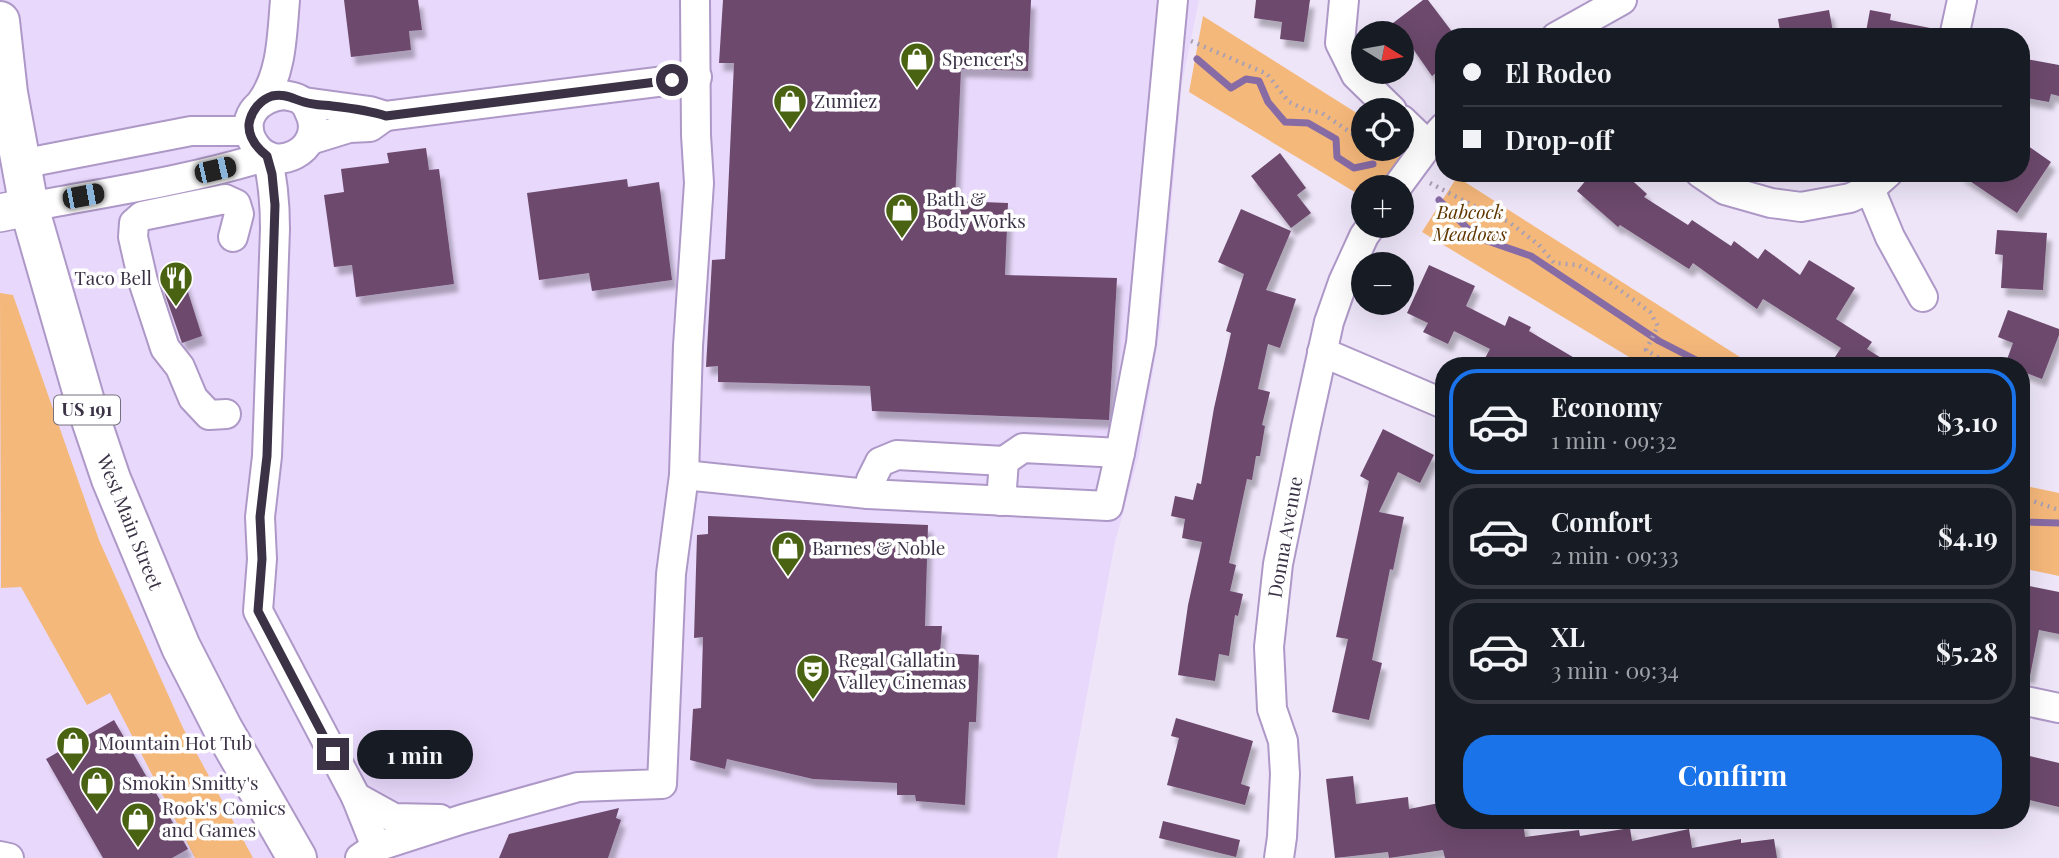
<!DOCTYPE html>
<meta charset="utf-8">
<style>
:root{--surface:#171b24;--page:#242831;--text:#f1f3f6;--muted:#9ea1a6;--line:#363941;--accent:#1a73e8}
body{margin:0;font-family:"Playfair Display",serif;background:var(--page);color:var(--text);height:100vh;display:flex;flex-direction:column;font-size:26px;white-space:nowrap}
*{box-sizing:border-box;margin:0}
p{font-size:23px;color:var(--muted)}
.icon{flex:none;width:38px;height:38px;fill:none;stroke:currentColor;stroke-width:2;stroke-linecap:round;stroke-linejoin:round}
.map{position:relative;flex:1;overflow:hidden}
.side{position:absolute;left:1435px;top:357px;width:595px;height:472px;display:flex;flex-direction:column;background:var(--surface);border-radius:28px;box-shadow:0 7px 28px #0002}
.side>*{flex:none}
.guide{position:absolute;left:1435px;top:28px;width:595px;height:154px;border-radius:28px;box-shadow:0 7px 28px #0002;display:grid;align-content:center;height:154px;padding:0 28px;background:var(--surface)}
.needle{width:46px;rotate:101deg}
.controls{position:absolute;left:1351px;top:21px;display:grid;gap:14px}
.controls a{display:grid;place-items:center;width:63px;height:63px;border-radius:50%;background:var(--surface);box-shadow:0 7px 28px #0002;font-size:35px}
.end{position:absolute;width:32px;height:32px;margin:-16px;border:9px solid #3b3246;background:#fff;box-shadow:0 0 0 4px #fff}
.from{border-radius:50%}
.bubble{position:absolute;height:49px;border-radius:24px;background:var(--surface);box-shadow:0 7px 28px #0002;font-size:23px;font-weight:700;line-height:49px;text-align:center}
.car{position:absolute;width:21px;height:42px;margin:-21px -10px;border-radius:9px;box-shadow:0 0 5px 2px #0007;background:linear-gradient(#222 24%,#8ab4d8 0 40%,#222 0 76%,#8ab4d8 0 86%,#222 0)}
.guide b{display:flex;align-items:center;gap:24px;height:66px;font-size:26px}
.guide b+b{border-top:2px solid var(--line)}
.guide i{width:18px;height:18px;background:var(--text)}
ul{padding:12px 0 0;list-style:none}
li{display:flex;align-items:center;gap:21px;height:105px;margin:0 14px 10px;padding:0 14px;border:4px solid var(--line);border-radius:28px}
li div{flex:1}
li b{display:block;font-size:26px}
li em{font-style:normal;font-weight:700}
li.on{border-color:var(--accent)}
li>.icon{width:63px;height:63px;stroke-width:1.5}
.cta{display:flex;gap:14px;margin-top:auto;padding:14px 28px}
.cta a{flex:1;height:80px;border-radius:28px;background:var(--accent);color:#fff;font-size:28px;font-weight:700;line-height:80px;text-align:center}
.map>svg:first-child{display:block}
</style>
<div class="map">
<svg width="2059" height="858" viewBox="0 0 2059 858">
<defs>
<filter id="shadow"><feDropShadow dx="4.5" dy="8" stdDeviation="2" flood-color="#0004"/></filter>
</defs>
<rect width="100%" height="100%" fill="#eee5f9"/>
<path fill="#e8d8fb" d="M 0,0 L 1199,0 L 1182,83 L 1161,324 L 1139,455 L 1115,542 L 1057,858 L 0,858 Z"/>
<g fill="#f5b87b">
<path d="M 1203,16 L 1363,117 L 1363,149 L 1402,149 L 1402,141 L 1408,145 L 1379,187 L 1363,187 L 1363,197 L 1189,92 Z"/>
<path d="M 1457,177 L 1754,366 L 1644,366 L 1422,232 Z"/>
<path d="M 0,293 L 13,295 L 99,540 L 183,728 L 253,858 L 195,858 L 110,693 L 87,705 L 21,587 L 1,588 Z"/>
<path d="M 2021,485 L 2059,493 L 2059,576 L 2021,568 Z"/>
</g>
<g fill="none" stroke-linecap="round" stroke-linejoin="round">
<g stroke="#876ba4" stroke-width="7">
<path d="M 1197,59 L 1231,88 L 1246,79 L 1259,81 L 1268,102 L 1285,122 L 1308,123 L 1336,139 L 1337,157 L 1354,168 L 1373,164"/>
<path d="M 1439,200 L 1476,237 L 1531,256 L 1659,341 L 1708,366"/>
<path d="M 2021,518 L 2027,522 L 2059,523"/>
</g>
</g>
<g fill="#6c496d" filter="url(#shadow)">
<path d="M 344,0 L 418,0 L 422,30 L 409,31 L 411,50 L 351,57 Z"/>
<path d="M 723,0 L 1031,0 L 1028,71 L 961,69 L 955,201 L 1008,203 L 1005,275 L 1117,278 L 1109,420 L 872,411 L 870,386 L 718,382 L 718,366 L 706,367 L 712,260 L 725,259 L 734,63 L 719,63 Z"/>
<path d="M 1256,0 L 1310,0 L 1304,42 L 1280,39 L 1282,22 L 1254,18 Z"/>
<path d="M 1423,0 L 1428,0 L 1456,37 L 1444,37 L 1444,67 L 1432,76 L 1402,33 L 1380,33 Z"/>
<path d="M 1829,10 L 1834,37 L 1781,37 L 1778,19 Z"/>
<path d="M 1870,10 L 1891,14 L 1890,20 L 1930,28 L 1929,37 L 1865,37 Z"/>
<path d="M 2021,58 L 2059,65 L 2059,96 L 2051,94 L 2049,102 L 2021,97 Z"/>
<path d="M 2021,141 L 2051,162 L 2017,213 L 1958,173 L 2021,173 Z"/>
<path d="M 426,148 L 429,170 L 439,169 L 454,284 L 356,297 L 352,265 L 334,267 L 324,195 L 344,192 L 341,169 L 389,163 L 387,153 Z"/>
<path d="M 1280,153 L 1306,188 L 1297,195 L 1311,213 L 1291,228 L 1251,176 Z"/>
<path d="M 1592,173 L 1624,173 L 1647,194 L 1644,197 L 1688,225 L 1692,220 L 1731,246 L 1734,241 L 1758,259 L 1765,249 L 1800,275 L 1809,260 L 1855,288 L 1836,319 L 1872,342 L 1867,349 L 1894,366 L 1829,366 L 1841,348 L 1763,299 L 1757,309 L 1693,263 L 1689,269 L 1620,225 L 1618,227 L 1577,191 Z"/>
<path d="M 627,179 L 628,187 L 659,182 L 672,280 L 592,291 L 589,273 L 539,280 L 527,193 Z"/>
<path d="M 1241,209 L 1291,231 L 1266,290 L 1296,299 L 1280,348 L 1268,344 L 1258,389 L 1270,392 L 1262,425 L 1265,426 L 1260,456 L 1256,456 L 1252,480 L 1247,479 L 1229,563 L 1236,565 L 1230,591 L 1243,594 L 1238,616 L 1235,615 L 1229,656 L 1219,654 L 1215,681 L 1178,675 L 1188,605 L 1202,542 L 1182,538 L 1185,519 L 1171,516 L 1175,496 L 1193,500 L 1197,483 L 1201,484 L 1214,408 L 1231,333 L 1226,331 L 1244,274 L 1218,262 Z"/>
<path d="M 1997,230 L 2047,233 L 2043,290 L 2001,288 L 2003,255 L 1995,254 Z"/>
<path d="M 1429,265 L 1475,286 L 1466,306 L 1505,326 L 1509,316 L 1531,327 L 1529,331 L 1588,366 L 1494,366 L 1484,360 L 1490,349 L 1454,331 L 1448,344 L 1423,332 L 1428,323 L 1407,313 Z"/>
<path d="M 181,270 L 202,336 L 182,343 L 159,277 Z"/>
<path d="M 2008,310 L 2059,329 L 2059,335 L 2042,379 L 2021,371 L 2021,366 L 2005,365 L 2013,343 L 1998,337 Z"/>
<path d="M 1383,429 L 1434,455 L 1420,483 L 1398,472 L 1379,512 L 1404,517 L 1393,570 L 1390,569 L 1372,660 L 1382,663 L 1369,720 L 1332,712 L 1348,639 L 1336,637 L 1369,481 L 1360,476 Z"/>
<path d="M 708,516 L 928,525 L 925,626 L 942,626 L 940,653 L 979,655 L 976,722 L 969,722 L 965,805 L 916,801 L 915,795 L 897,795 L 897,783 L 813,779 L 727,759 L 725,769 L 690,760 L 693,709 L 701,708 L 703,637 L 694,638 L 697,535 L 708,534 Z"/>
<path d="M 2024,585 L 2059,592 L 2059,634 L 2039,630 L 2030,676 L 2021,675 L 2021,601 Z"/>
<path d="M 1176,718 L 1253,741 L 1241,784 L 1250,787 L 1245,805 L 1167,785 L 1179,738 L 1171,736 Z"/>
<path d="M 114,720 L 188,849 L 172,858 L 103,858 L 46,759 Z"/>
<path d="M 2021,754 L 2059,763 L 2059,807 L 2021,798 Z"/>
<path d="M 1353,776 L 1356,804 L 1408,797 L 1409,809 L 1444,802 L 1444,821 L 1469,821 L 1470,825 L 1523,821 L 1525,837 L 1579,830 L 1580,836 L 1630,828 L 1632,841 L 1689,829 L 1692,848 L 1741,839 L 1741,843 L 1774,839 L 1777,858 L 1445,858 L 1443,850 L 1389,858 L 1388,852 L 1335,858 L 1326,779 Z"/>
<path d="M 619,808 L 616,818 L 621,820 L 608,858 L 499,858 L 509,834 Z"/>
<path d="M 1163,821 L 1240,840 L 1236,857 L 1159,838 Z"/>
</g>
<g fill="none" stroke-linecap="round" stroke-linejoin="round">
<g stroke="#ae98c7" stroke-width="32">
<g id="minor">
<path d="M 1344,0 L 1340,43 L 1356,75 L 1392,110"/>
<path d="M 1556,37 L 1622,0"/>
<path d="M 1954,37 L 1962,0"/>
<path d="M 283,95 C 289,96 298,97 303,102 C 307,105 309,112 311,116 C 323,150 275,175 255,145 C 238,120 257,98 283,95 Z"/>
<path d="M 262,101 C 282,73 282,34 285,0"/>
<path d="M 304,102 L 370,111 L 386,116 L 697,77"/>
<path d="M 1402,120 L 1428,145"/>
<path d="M 310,140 L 349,128 L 370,127 L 384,117"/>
<path d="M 21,164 L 191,131 L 249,131"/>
<path d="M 1700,173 L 1725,190 L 1771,203 L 1801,207 L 1850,198 L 1870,189 L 1888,173"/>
<path d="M 1397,187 L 1428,145 L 1444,127"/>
<path d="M 1870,189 L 1890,237 L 1923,297"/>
<path d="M 29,207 C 108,192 190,180 267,156 C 273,180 275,204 275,229 L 267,456 L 260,517 L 262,559 L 258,611 L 356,797 L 376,847"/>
<path d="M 1322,352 L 1444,404"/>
<path d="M 226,414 L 209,415 L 193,398 L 180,367 L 165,348 L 143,281 L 133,237 L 134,223 L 142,216 L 225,199 L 236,204 L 239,214 L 233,237"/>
<path d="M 684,475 L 868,494 L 1108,506 L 1120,453 L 1141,343 L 1173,0"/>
<path d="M 868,494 L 871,480 L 880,462 L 897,455 L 1004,461"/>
<path d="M 1001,501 L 1004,461 L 1023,448 L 1120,453"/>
<path d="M 2021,700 L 2059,708"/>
<path d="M 356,797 L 394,818 L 440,819"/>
<path d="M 0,856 L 9,858"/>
<path d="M 360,858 L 376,847 L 463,819 L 578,787 L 662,784 L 671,574 L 684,475 L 688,346 L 699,183 L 696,135 L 695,0"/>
<path d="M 1279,858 L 1282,837 L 1285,774 L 1283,741 L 1272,709 L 1269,647 L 1278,564 L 1306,427 L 1329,322 L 1343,282 L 1364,236 L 1371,226"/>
</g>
</g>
<g stroke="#ae98c7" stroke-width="40">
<path id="major" d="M 0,213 L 29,207"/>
</g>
<g stroke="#ae98c7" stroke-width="42">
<path id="highway" d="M 0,21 L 8,93 L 29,207 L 86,405 L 111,479 L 181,647 L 223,729 L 297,858"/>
</g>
<g stroke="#a9a0b4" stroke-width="4.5" stroke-dasharray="2 5" stroke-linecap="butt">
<path d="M 1191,41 L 1267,74 L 1289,102 L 1306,110 L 1322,113 L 1363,141"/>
<path d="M 1375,149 L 1389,158"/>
<path d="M 1430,183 L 1487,213 L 1509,222 L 1539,245 L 1554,263 L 1578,265 L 1609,282 L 1650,312 L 1658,326 L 1646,350 L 1673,366"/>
<path d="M 2021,497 L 2059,510"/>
</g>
<use href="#minor" stroke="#fff" stroke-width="28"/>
<use href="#major" stroke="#fff" stroke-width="37"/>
<use href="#highway" stroke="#fff" stroke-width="38"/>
</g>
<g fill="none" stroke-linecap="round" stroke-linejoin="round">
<path stroke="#3b3246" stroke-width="9" d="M 333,754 L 258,611 L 262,559 L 260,517 L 267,456 L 275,205 L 272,174 L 267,156 C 257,148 248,138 249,124 C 251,111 260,100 272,96 C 285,93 293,99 304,102 C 313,105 323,105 332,106 C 350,108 368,110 386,116 L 672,80"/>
</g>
<defs>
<g id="shop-pin" transform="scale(1.75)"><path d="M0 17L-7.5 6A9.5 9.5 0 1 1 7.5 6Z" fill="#4a6312" stroke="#fff"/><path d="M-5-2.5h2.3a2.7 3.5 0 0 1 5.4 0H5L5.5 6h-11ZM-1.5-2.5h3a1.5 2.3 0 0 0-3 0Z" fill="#fff"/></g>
<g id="restaurant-pin" transform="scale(1.75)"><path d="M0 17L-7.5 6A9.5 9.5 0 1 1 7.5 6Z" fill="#4a6312" stroke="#fff"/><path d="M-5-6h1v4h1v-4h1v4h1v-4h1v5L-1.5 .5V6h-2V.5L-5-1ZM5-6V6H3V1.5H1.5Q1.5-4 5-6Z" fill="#fff"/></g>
<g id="theatre-pin" transform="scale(1.75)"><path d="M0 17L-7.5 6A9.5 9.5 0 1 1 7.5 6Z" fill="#4a6312" stroke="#fff"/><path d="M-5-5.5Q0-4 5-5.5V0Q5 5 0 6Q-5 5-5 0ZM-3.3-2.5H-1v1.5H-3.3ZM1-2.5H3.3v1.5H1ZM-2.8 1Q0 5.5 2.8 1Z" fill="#fff"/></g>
</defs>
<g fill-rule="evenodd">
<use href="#shop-pin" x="917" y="59"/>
<use href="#shop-pin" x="790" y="101"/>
<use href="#shop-pin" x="902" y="210"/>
<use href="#restaurant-pin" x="176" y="278"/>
<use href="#shop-pin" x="788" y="548"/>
<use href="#theatre-pin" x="813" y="671"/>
<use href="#shop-pin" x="73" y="743"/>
<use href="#shop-pin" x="97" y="783"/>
<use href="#shop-pin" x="138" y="819"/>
</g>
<g text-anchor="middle" stroke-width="7" stroke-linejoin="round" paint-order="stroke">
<rect fill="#fff" stroke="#76707e" stroke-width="2" x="54" y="395.5" width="66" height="29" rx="5"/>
<g font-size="18" font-weight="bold" fill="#3b3246">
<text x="87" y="416">US 191</text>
</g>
<g font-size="19" fill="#3b3246" stroke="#fff" text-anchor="start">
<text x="942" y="66">Spencer's</text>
<text x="814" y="108">Zumiez</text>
<text x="926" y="206">Bath &amp;<tspan x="926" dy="22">Body Works</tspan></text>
<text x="152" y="285" text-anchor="end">Taco Bell</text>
<text x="812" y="555">Barnes &amp; Noble</text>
<text x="838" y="667">Regal Gallatin<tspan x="838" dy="22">Valley Cinemas</tspan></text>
<text x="98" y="750">Mountain Hot Tub</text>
<text x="122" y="790">Smokin Smitty's</text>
<text x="162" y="815">Rook's Comics<tspan x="162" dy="22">and Games</tspan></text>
</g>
<g font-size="19" font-style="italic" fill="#603700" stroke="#fff">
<text x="1470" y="219">Babcock<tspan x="1470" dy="22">Meadows</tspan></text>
</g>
<g font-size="19" fill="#3b3246" stroke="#fff">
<text transform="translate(130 522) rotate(68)" y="7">West Main Street</text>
<text transform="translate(1285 537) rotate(-80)" y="7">Donna Avenue</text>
</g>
</g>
</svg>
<div class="controls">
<a><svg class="needle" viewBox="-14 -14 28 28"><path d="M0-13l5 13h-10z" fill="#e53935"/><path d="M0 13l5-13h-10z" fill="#9ea1a6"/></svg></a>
<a><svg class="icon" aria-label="locate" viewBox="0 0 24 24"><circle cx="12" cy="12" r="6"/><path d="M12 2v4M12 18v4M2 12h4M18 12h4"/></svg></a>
<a>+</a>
<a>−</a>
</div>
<i class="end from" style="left:672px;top:80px"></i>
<i class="end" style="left:333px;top:754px"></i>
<div class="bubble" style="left:357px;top:730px;width:116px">1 min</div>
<i class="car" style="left:215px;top:170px;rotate:77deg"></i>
<i class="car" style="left:83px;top:196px;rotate:79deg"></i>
<div class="guide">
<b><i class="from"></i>El Rodeo</b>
<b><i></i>Drop-off</b>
</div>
<section class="side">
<ul>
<li class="on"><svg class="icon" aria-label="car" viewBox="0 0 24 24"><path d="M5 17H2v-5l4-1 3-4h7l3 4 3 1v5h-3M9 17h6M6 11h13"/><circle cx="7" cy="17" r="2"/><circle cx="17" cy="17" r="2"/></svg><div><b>Economy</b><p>1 min · 09:32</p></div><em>$3.10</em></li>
<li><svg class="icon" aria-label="car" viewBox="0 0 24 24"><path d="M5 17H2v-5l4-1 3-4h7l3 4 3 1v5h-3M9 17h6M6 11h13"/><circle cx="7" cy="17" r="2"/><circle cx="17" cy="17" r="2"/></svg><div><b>Comfort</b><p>2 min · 09:33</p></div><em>$4.19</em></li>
<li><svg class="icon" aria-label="car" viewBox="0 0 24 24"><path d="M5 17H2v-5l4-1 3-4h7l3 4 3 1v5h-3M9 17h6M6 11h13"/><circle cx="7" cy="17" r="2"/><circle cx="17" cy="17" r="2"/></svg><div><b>XL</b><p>3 min · 09:34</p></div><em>$5.28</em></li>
</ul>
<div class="cta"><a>Confirm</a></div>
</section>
</div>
